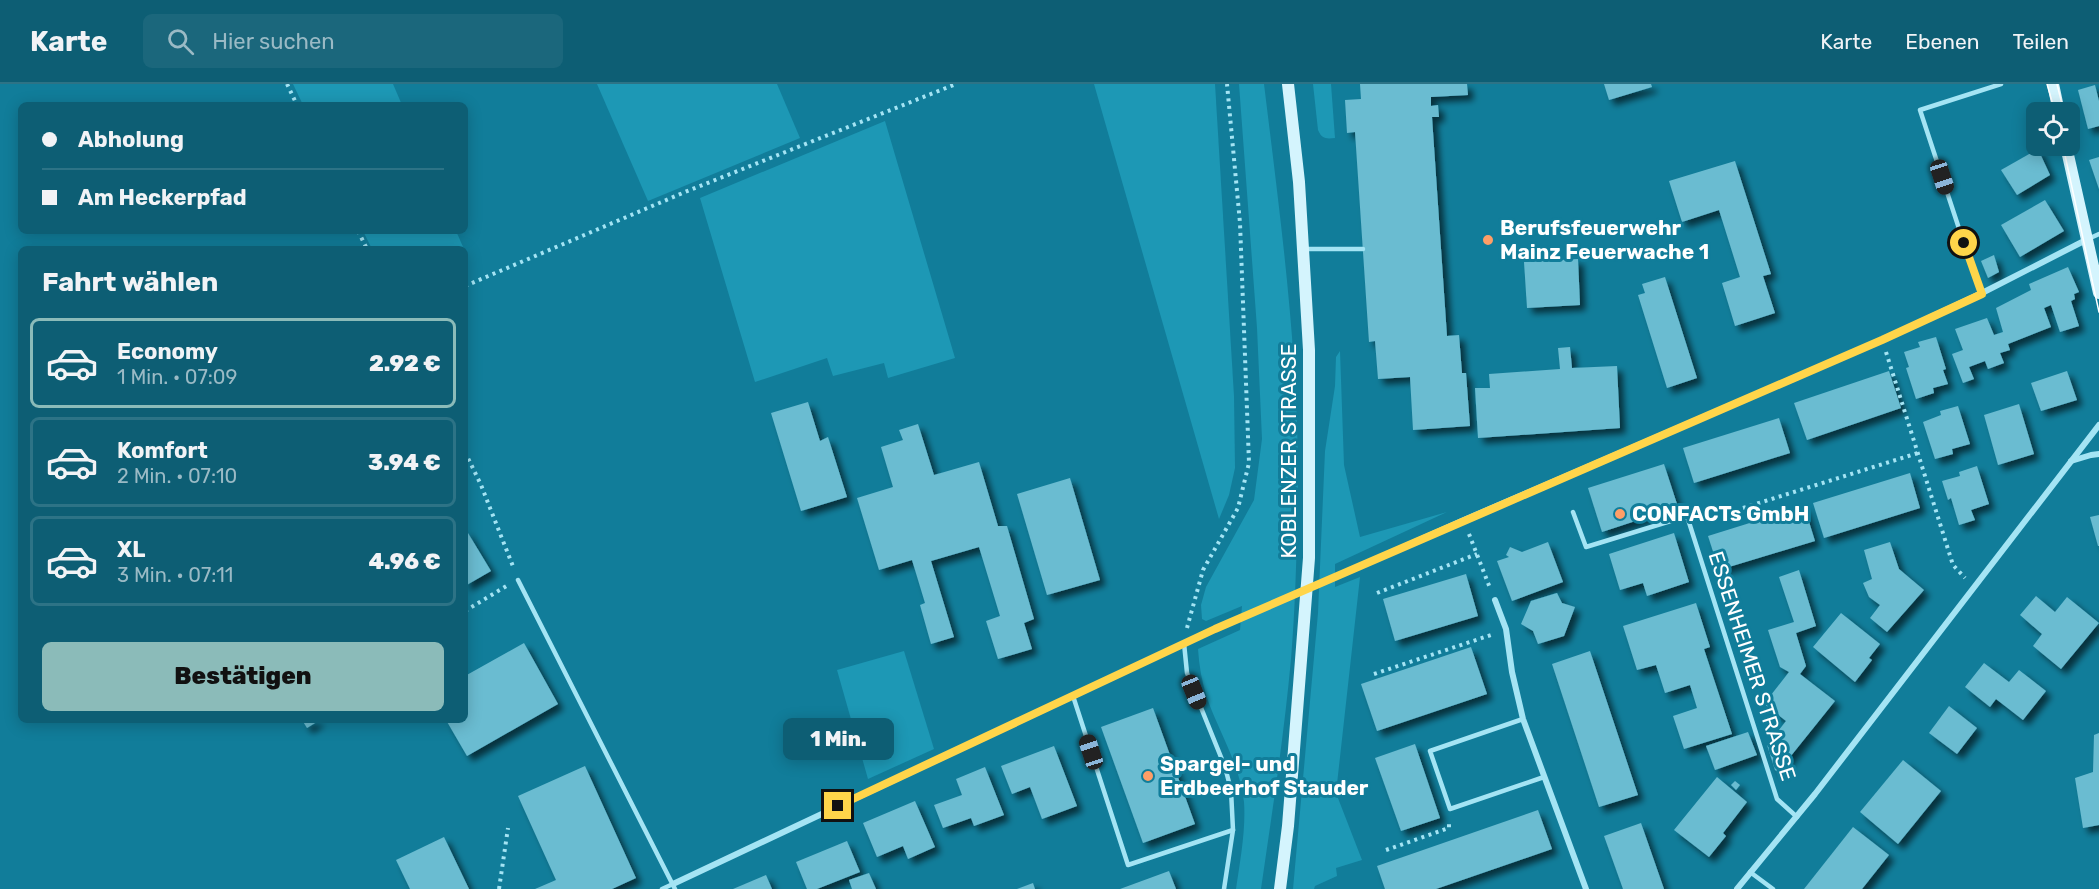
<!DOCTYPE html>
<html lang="de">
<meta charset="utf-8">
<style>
:root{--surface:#0d5e74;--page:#1b677c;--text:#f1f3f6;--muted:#9abac5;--line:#2d7386;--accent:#8bbbb9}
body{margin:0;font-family:Rubik,sans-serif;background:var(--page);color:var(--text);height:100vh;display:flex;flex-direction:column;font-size:22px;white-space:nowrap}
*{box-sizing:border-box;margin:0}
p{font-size:20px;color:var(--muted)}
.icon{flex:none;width:33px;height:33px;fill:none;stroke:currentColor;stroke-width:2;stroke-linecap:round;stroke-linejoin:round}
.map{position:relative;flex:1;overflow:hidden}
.side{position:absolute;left:18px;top:162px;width:450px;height:477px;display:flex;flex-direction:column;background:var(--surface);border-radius:9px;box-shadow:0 3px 15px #0003}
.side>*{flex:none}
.banner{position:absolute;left:18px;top:18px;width:450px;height:132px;border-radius:9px;box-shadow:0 3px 15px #0003;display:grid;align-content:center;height:132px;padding:0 24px;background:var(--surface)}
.fabs{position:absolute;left:2026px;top:18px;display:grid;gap:12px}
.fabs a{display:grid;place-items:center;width:54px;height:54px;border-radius:9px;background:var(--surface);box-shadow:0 3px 15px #0003;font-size:30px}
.end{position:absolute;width:27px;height:27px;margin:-14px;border:8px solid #ffd54a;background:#111;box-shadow:0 0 0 3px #111}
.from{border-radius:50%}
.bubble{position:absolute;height:42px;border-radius:9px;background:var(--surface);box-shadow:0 3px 15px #0003;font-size:20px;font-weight:800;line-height:42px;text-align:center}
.car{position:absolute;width:18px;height:36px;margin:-18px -9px;border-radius:8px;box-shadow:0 0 4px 2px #0007;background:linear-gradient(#222 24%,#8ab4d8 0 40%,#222 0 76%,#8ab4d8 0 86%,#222 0)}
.banner b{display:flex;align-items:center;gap:21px;height:57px;font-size:22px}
.banner b+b{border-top:2px solid var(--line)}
.banner i{width:15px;height:15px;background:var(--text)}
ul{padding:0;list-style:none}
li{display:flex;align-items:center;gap:18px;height:90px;margin:0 12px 9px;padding:0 12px;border:3px solid var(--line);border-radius:9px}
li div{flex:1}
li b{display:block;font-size:22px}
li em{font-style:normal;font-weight:800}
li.active{border-color:var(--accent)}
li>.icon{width:54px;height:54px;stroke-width:1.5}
h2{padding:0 24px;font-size:27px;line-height:72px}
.cta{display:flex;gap:12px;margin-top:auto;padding:12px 24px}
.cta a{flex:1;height:69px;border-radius:9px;background:var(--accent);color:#111;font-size:24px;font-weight:800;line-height:69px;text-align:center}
header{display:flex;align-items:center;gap:36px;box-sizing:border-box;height:84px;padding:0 30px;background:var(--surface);border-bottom:2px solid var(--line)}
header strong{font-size:28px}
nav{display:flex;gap:33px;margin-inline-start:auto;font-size:21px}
.search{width:420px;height:54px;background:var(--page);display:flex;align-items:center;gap:15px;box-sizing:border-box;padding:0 21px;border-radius:9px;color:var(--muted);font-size:22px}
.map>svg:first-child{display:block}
</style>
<header>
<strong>Karte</strong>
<div class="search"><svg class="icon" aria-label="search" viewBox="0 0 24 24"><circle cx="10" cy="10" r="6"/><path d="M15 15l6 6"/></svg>Hier suchen</div>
<nav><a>Karte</a><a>Ebenen</a><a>Teilen</a></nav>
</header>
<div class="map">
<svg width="2099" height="805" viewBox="0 0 2099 805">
<defs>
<filter id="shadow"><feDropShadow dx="5.5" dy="5.5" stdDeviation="3" flood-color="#0009"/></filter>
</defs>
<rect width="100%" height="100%" fill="#117d9a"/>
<g fill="#1d98b5">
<path d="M 293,0 L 393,0 L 402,21 L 303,21 Z"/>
<path d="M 597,0 L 777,0 L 800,54 L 648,117 Z"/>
<path d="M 1094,0 L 1215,0 L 1234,312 L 1235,384 L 1229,411 L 1219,435 Z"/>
<path d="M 1239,0 L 1264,0 C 1280,131 1298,262 1298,394 C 1297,454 1296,515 1291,575 C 1284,652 1272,729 1261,805 L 1236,805 C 1240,777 1246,746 1244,718 C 1240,681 1219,648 1207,614 C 1202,598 1199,582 1198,565 L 1240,546 L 1242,522 L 1206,537 L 1202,535 L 1201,521 L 1206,503 L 1254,416 L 1262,355 L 1257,244 Z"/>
<path d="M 1313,0 L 1331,0 L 1335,54 C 1326,55 1322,55 1318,46 Z"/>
<path d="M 885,37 L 955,274 L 888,294 L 884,279 L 833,292 L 827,274 L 755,298 L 700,114 Z"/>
<path d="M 363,147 L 456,147 L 464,165 L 372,165 Z"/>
<path d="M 1340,267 L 1344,381 L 1360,453 L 1447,428 L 1335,480 L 1335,503 L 1360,493 L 1336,709 L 1362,776 L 1336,784 L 1337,792 L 1315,802 L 1314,805 L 1293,805 L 1318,529 L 1325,367 L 1335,302 L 1336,273 Z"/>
<path d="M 904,567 L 934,665 L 868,695 L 837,586 Z"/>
</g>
<g fill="#6bbcd1" filter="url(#shadow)">
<path d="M 1360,0 L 1467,0 L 1468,11 L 1431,13 L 1431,22 L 1438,21 L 1439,33 L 1432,33 L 1447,252 L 1459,251 L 1462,289 L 1466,289 L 1470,342 L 1413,346 L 1410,293 L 1378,295 L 1375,257 L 1369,258 L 1355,48 L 1347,49 L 1345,16 L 1361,15 Z"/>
<path d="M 1604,0 L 1651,0 L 1652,3 L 1609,16 Z"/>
<path d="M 2095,1 L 2099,17 L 2099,42 L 2088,45 L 2078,6 Z"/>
<path d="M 2038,65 L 2050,91 L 2017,111 L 2001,86 Z"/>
<path d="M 2099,73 L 2099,105 L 2089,76 Z"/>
<path d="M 1735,77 L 1771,190 L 1763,192 L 1775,229 L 1735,242 L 1722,199 L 1740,193 L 1719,126 L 1682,138 L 1669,97 Z"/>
<path d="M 2045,116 L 2064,147 L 2020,173 L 2001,141 Z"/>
<path d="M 1994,171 L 1999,188 L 1988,194 L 1981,177 Z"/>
<path d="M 1578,175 L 1580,221 L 1527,224 L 1524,178 Z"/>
<path d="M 2068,183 L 2079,208 L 2074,210 L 2075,215 L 2071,217 L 2079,242 L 2060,248 L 2051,221 L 2044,224 L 2051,243 L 2008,260 L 2010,266 L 2000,269 L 2004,279 L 1988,285 L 1985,277 L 1969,283 L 1974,295 L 1963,299 L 1952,270 L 1963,266 L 1955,245 L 1987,234 L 1994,251 L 2003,248 L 1996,224 L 2031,206 L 2029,200 Z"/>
<path d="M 1665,193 L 1697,294 L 1667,304 L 1638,211 L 1645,209 L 1642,200 Z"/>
<path d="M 1936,253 L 1946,285 L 1943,286 L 1948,300 L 1933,304 L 1934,309 L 1916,315 L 1906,284 L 1909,283 L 1904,268 L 1920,263 L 1918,258 Z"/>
<path d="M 1570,263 L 1572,284 L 1617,282 L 1620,344 L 1478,354 L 1475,304 L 1490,304 L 1489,290 L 1560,285 L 1558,264 Z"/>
<path d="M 1889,287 L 1901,324 L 1807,356 L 1794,319 Z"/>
<path d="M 2067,287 L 2077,316 L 2041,327 L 2031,299 Z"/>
<path d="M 808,318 L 820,357 L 828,353 L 847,413 L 801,427 L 771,329 Z"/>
<path d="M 2019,320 L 2034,370 L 1998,381 L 1984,331 Z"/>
<path d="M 1958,322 L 1970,360 L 1952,365 L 1953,370 L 1935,375 L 1923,338 L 1941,331 L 1940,327 Z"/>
<path d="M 1779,334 L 1790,369 L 1694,399 L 1683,364 Z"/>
<path d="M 918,340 L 934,391 L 979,378 L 998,442 L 1007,442 L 1034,535 L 1024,539 L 1032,565 L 998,575 L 986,537 L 1000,532 L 979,463 L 931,477 L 954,553 L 931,560 L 920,521 L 925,519 L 912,476 L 879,486 L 857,414 L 893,403 L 881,363 L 903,356 L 899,346 Z"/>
<path d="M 1664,380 L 1678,423 L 1602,448 L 1588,404 Z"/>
<path d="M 1977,382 L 1989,420 L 1971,426 L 1975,436 L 1959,441 L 1951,414 L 1948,416 L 1942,397 L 1960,392 L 1959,388 Z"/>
<path d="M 1910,389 L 1920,424 L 1824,454 L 1813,419 Z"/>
<path d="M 1070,394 L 1100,496 L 1047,511 L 1017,410 Z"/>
<path d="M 1804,422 L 1815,457 L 1719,486 L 1708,452 Z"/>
<path d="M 2099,431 L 2099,462 L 2098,462 L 2090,433 Z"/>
<path d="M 465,444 L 491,487 L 465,502 Z"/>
<path d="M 1674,449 L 1689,498 L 1647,512 L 1643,499 L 1620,506 L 1609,470 Z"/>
<path d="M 1548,458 L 1563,498 L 1512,517 L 1497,477 L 1509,473 L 1506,471 L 1510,463 L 1522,468 Z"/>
<path d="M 1890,458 L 1899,485 L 1924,506 L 1887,548 L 1870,534 L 1880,521 L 1869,513 L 1863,499 L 1872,495 L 1864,466 Z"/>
<path d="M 1799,486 L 1816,542 L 1796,549 L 1806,582 L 1800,590 L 1835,617 L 1778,688 L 1775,686 L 1767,661 L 1786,637 L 1764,620 L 1789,588 L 1780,583 L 1768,546 L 1794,538 L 1779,493 Z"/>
<path d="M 1466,490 L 1478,532 L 1395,557 L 1383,515 Z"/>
<path d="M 1557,509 L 1562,519 L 1575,523 L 1564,552 L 1538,560 L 1533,547 L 1521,540 L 1531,517 Z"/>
<path d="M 2036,512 L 2055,528 L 2067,513 L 2099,539 L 2061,585 L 2033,562 L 2042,550 L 2020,531 Z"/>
<path d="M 1696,519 L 1710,563 L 1704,565 L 1732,650 L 1684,665 L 1673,632 L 1697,624 L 1690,601 L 1665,609 L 1656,581 L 1637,586 L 1623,542 Z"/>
<path d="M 1841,529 L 1880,560 L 1869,574 L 1872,576 L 1855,598 L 1813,563 Z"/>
<path d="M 524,559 L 558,620 L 467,672 L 446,636 L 465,636 L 465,592 Z"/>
<path d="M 1471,563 L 1487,610 L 1377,647 L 1361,600 Z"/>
<path d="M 1590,567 L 1638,711 L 1599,723 L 1552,580 Z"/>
<path d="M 1984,579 L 2009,598 L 2019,586 L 2046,607 L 2023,636 L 1996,615 L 1990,623 L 1965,603 Z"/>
<path d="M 1949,622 L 1977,644 L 1957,670 L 1929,649 Z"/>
<path d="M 1153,624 L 1195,740 L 1143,759 L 1101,643 Z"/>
<path d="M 302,636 L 320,636 L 307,644 Z"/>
<path d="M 1748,648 L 1757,671 L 1715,686 L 1706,662 Z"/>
<path d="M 2099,649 L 2099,741 L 2083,744 L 2075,694 L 2093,688 L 2094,651 Z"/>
<path d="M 1415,660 L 1440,734 L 1401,747 L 1375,674 Z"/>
<path d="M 1054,662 L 1077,722 L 1042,735 L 1030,703 L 1012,710 L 1001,682 Z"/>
<path d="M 1903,676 L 1941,707 L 1898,760 L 1860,728 Z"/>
<path d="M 585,682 L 636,794 L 612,805 L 535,805 L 556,796 L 518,712 Z"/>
<path d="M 985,683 L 1004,731 L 974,742 L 971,734 L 943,744 L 934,721 L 962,711 L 956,695 Z"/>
<path d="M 1717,693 L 1747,718 L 1723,749 L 1726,752 L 1709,773 L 1674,746 Z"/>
<path d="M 1735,697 L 1740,701 L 1736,706 L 1731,701 Z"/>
<path d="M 915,717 L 935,763 L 908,775 L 903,762 L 877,773 L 863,739 Z"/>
<path d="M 1538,726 L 1552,765 L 1436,805 L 1385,805 L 1377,782 Z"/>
<path d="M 1641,739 L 1664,805 L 1623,805 L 1604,752 Z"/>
<path d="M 1853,743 L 1889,771 L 1862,805 L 1804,805 Z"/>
<path d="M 444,753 L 469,805 L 410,805 L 396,776 Z"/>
<path d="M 847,757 L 860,788 L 817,805 L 807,805 L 796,778 Z"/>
<path d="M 1169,787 L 1176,805 L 1120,805 Z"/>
<path d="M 869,789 L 876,805 L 852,805 L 849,796 Z"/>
<path d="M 766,791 L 772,805 L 733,805 Z"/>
<path d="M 1033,799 L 1035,805 L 1017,805 Z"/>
</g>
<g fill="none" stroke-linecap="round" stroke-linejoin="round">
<g stroke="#a4e4f4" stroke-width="4" stroke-dasharray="3 4.5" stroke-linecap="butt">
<path d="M 287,0 L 297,21"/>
<path d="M 358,147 L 367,165"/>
<path d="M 465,202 L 685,108 L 956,0"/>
<path d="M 1886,268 L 1953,481 L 1965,494"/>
<path d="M 465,368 L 481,401 L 514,485"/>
<path d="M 1743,424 L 1918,369"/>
<path d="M 1469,450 L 1490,504"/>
<path d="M 1377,509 L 1477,470"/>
<path d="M 465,527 L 508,501"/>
<path d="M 1187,544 L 1203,486 L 1238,424 L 1249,379 L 1240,139 L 1227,0"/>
<path d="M 1374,590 L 1494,550"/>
<path d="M 1386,766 L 1449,744 L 1449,738"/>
<path d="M 499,805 L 508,744"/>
</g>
<g stroke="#a4e4f4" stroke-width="4.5">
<path d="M 2088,155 L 2099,150"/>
<path d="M 1305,165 L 1363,165"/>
<path d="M 1982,209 L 1971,181 L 1920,26 L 2001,0"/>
<path d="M 1573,428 L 1586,463 L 1687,432 L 1777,715 L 1797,733"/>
<path d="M 518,496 L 675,805"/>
<path d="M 1184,559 L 1187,589 L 1225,683 L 1231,706 L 1233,746 L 1224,805"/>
<path d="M 1073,612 L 1128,781 L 1233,746"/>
<path d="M 1523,635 L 1430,667 L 1450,725 L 1544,693"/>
<path d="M 1750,788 L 1773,805"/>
<path d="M 662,805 L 673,800"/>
</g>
<g stroke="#a4e4f4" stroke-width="6">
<path d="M 2071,377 L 2091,371 L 2099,370"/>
<path d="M 1361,482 L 1464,436 L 1882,256 L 1982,209 L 2086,156"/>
<path d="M 1495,516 L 1506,545 L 1512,588 L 1523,635 L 1586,805"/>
<path d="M 673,800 L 1215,545"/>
<path d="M 1737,805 L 1815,710 L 2099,341"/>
</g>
<g stroke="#d4f4fd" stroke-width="12">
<path d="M 2053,0 L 2059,28"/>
<path d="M 2066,62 L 2099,209"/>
<path d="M 1280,805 L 1288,742 L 1309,474 L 1309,266 L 1299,98 L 1288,0"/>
</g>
<g stroke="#fff" stroke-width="1.5">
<path d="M 2047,0 L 2055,28"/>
<path d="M 2057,0 L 2064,28"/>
<path d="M 2063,62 L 2099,228"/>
</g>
<path stroke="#a4e4f4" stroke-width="6" d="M 1215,545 L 1361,482"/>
</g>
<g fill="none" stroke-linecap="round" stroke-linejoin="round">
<path stroke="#ffd54a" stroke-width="8" d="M 838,722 L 1215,545 L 1882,256 L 1982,210 L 1964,159"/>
</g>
<g fill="#ff9e67" stroke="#117d9a" stroke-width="2">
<circle cx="1488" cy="156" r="6"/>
<circle cx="1620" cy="430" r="6"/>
<circle cx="1148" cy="692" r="6"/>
</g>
<g text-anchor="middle" stroke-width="6" stroke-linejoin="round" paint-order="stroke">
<g font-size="21" font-weight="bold" fill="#fff" stroke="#117d9a" text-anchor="start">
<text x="1500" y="151">Berufsfeuerwehr<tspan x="1500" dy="24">Mainz Feuerwache 1</tspan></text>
<text x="1632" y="437">CONFACTs GmbH</text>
<text x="1160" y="687">Spargel- und<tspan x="1160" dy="24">Erdbeerhof Stauder</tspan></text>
</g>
<g font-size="21" fill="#fff" stroke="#117d9a">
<text transform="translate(1289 367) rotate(-90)" y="7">KOBLENZER STRASSE</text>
<text transform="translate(1752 582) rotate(72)" y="7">ESSENHEIMER STRASSE</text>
</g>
</g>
</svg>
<div class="fabs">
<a><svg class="icon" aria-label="locate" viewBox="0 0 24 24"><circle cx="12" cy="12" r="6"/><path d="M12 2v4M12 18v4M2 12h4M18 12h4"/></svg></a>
</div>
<i class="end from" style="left:1964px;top:159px"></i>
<i class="end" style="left:838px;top:722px"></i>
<div class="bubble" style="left:783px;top:634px;width:111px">1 Min.</div>
<i class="car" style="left:1942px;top:93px;rotate:162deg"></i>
<i class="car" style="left:1194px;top:608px;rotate:158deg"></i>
<i class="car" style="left:1091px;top:668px;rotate:342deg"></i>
<div class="banner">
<b><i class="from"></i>Abholung</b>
<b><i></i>Am Heckerpfad</b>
</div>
<section class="side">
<h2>Fahrt wählen</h2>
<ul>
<li class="active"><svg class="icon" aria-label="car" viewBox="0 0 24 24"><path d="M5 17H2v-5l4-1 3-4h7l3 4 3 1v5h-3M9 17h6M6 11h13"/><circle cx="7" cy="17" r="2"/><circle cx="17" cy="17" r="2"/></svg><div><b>Economy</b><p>1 Min. · 07:09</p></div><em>2.92 €</em></li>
<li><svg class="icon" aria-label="car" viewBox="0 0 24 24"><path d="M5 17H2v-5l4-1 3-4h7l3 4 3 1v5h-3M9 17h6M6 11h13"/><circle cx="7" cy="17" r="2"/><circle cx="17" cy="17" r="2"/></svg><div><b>Komfort</b><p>2 Min. · 07:10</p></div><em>3.94 €</em></li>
<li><svg class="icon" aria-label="car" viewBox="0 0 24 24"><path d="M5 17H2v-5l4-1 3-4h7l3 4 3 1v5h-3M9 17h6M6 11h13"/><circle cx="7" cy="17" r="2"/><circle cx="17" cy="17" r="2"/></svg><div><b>XL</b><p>3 Min. · 07:11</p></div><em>4.96 €</em></li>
</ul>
<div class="cta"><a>Bestätigen</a></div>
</section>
</div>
